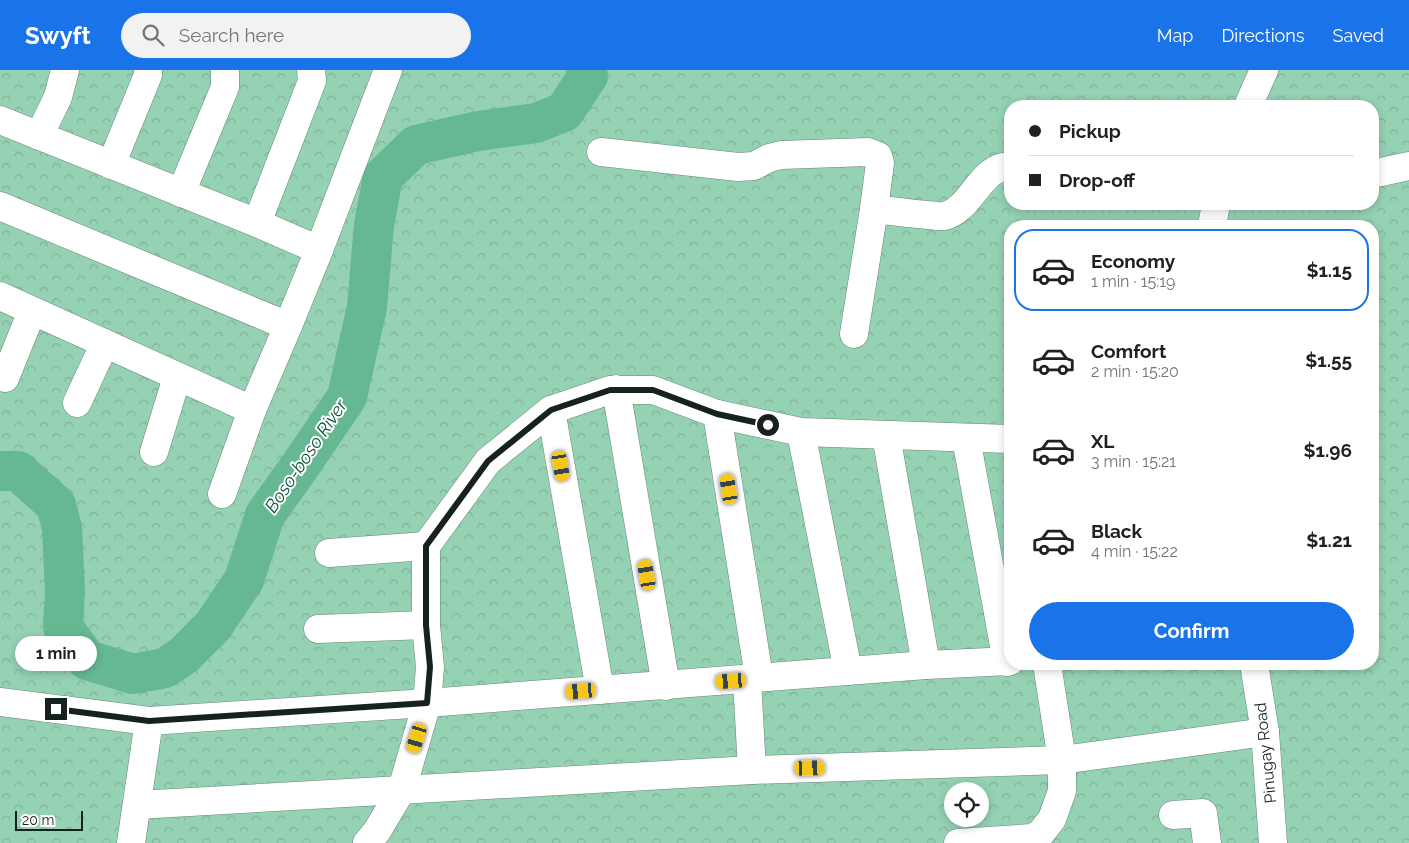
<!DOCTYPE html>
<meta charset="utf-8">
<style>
:root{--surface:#fff;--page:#f2f2f2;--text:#202124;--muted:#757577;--line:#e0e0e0;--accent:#1a73e8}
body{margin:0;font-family:Raleway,sans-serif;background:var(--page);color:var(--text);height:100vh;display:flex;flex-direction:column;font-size:19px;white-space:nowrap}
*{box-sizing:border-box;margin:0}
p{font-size:16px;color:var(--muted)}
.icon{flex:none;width:28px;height:28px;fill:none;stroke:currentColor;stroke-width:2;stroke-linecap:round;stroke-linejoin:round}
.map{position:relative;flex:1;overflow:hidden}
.details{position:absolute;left:1004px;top:150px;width:375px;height:450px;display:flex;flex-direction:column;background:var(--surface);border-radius:20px;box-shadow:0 2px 8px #0003}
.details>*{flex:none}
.hud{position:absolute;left:1004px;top:30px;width:375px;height:110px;border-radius:20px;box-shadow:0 2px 8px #0003;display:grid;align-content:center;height:110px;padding:0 25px;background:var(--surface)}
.fabs{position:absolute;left:944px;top:712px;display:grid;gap:10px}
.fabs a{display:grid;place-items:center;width:45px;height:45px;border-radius:50%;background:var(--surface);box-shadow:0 2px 8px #0003;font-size:25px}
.scale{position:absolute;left:15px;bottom:12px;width:68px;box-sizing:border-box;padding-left:5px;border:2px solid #16231d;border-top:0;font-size:14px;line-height:18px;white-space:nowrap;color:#16231d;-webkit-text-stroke:4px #fff;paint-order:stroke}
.end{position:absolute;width:22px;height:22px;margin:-11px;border:6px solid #16231d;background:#fff;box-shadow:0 0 0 2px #fff}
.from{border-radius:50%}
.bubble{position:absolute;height:35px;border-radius:18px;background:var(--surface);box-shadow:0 2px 8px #0003;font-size:16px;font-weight:700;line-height:35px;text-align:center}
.car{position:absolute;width:15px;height:30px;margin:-15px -8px;border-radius:6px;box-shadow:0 0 4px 1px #0007;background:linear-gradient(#f5c518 24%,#345 0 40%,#f5c518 0 76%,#345 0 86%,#f5c518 0)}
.hud b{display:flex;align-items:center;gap:18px;height:48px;font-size:19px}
.hud b+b{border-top:1px solid var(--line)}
.hud i{width:12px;height:12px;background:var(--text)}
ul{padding:9px 0 0;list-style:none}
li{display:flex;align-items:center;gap:15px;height:82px;margin:0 10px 8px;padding:0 15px;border:2px solid transparent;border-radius:20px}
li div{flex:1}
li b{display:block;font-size:19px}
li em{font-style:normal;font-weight:700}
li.current{border-color:var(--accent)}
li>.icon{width:45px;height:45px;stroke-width:1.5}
.action{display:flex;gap:10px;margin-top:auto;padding:10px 25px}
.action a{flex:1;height:58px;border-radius:30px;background:var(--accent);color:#fff;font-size:20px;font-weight:700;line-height:58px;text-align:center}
header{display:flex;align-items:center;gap:30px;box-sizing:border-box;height:70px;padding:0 25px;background:var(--accent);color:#fff}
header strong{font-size:24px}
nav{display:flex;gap:28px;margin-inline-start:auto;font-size:18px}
.search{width:350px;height:45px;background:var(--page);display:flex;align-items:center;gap:12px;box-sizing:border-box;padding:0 18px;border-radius:28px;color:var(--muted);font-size:19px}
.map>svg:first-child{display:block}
</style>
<header>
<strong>Swyft</strong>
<div class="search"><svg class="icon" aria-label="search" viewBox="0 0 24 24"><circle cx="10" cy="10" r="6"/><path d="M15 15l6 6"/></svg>Search here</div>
<nav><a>Map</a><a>Directions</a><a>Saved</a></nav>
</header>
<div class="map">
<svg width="1409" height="773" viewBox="0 0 1409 773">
<defs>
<pattern id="park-crowns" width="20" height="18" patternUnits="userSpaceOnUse" patternTransform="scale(1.25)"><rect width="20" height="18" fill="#95d1b3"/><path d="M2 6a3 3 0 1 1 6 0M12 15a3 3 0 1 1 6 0" fill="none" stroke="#80b39a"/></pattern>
</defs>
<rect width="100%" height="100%" fill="#cdf0de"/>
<path fill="url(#park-crowns)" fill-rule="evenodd" d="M 0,0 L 1409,0 L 1409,773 L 0,773 ZM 1010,36 L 1372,36 L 1372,134 L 1010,134 ZM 1010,156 L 1372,156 L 1372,594 L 1010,594 ZM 952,721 L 980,721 L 980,749 L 952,749 Z"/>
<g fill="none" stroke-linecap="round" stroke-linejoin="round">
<path stroke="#65b892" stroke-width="40" d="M 0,401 L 18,401 L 56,435 L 62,458 L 65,521 L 63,557 L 87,590 L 133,604 L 165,598 L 184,585 L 213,556 L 244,510 L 265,445 L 298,399 L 347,327 L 367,237 L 374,155 L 383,107 L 416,75 L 478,61 L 536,53 L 564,42 L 588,6 L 586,0"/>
<g stroke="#688878" stroke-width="29">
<g id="minor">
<path d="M 1248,36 L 1264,0"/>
<path d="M 0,50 L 257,153 L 312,11 L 311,0"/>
<path d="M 39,66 L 58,27 L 65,0"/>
<path d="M 601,82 L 738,97 L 754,96 L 769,88 L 781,85 L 868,82 L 878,86 L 880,93 L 874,139 L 854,264"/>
<path d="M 111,95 L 148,5 L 148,0"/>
<path d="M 1372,104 L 1409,96"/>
<path d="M 181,123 L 225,17 L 225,0"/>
<path d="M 0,136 L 288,256 L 319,180"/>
<path d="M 874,139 C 892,141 910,144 928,145 C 933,145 939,147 944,146 C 972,140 981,94 1010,97"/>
<path d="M 257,153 L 319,180 L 388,0"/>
<path d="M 1212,156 L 1216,134"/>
<path d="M 0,226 L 252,340"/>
<path d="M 5,308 L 32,241"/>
<path d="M 616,319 L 666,616"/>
<path d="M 77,333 L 104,275"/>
<path d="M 551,340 L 600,620"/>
<path d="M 717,344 L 759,607"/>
<path d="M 801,362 L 848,601"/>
<path d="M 886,365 L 926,595"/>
<path d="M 966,368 L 1007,592"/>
<path d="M 154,382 L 177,307"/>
<path d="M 222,424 L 252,340 L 288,256"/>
<path d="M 329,483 L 426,476"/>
<path d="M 318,559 L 426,555"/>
<path d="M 1254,594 L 1265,662 L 1273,773"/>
<path d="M 747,610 L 752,700"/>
<path d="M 0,632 L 149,651 L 427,633 L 926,595 L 1010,591"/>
<path d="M 137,735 L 752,700 L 1062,690 L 1265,662"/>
<path d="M 1173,745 L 1203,743 L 1207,773"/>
<path d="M 131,773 L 149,651"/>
<path d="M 367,773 L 377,761 L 402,719 L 427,633 L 430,597 L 426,555 L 426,476 L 488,391 L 551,340 L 610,320 L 653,320 L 717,344 L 801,362 L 1010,369"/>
<path d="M 958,773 L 1032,768 L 1041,763 L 1052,749 L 1062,721 L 1062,690 L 1047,594"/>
</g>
</g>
<use href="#minor" stroke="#fff" stroke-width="28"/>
</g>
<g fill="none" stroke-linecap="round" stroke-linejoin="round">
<path stroke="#16231d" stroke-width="6" d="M 56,639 L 149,651 L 427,633 L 430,597 L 426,555 L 426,476 L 488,391 L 551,340 L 610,320 L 653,320 L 717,344 L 768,355"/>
</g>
<g text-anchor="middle" stroke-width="4" stroke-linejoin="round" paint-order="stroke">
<g font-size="16" fill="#16231d" stroke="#fff">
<text transform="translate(1265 683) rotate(-96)" y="6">Pinugay Road</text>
</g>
<g font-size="18" font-style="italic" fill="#0c4f36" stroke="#fff">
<text transform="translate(306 386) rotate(-56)" y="6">Boso-boso River</text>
</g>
</g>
</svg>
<div class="fabs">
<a><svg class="icon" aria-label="locate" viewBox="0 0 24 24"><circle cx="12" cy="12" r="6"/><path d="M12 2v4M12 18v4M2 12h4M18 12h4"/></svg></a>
</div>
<div class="scale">20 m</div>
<i class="end from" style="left:768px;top:355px"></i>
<i class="end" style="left:56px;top:639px"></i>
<div class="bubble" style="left:15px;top:566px;width:82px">1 min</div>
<i class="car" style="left:561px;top:396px;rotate:170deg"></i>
<i class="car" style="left:729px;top:419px;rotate:351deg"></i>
<i class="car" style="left:647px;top:505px;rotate:350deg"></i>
<i class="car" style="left:731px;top:611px;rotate:266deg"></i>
<i class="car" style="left:581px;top:621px;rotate:265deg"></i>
<i class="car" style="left:417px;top:668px;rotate:197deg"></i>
<i class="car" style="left:810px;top:698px;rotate:88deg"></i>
<div class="hud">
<b><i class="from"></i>Pickup</b>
<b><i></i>Drop-off</b>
</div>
<section class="details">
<ul>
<li class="current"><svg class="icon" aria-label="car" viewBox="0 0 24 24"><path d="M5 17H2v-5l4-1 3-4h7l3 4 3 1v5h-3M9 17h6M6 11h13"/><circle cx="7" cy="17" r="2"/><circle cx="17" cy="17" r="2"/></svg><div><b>Economy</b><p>1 min · 15:19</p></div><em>$1.15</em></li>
<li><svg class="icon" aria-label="car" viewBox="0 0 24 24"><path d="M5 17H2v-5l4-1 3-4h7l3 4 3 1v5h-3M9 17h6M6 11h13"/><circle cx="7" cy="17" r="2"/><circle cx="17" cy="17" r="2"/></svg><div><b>Comfort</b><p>2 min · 15:20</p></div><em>$1.55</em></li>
<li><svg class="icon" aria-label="car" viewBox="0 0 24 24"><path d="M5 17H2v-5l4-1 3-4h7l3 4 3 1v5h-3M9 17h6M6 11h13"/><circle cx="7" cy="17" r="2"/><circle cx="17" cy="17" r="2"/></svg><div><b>XL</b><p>3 min · 15:21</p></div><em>$1.96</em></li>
<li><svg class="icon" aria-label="car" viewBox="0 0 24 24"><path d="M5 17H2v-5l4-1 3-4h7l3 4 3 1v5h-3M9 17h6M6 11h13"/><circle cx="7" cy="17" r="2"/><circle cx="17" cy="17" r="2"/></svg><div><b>Black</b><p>4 min · 15:22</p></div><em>$1.21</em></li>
</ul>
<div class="action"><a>Confirm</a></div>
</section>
</div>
